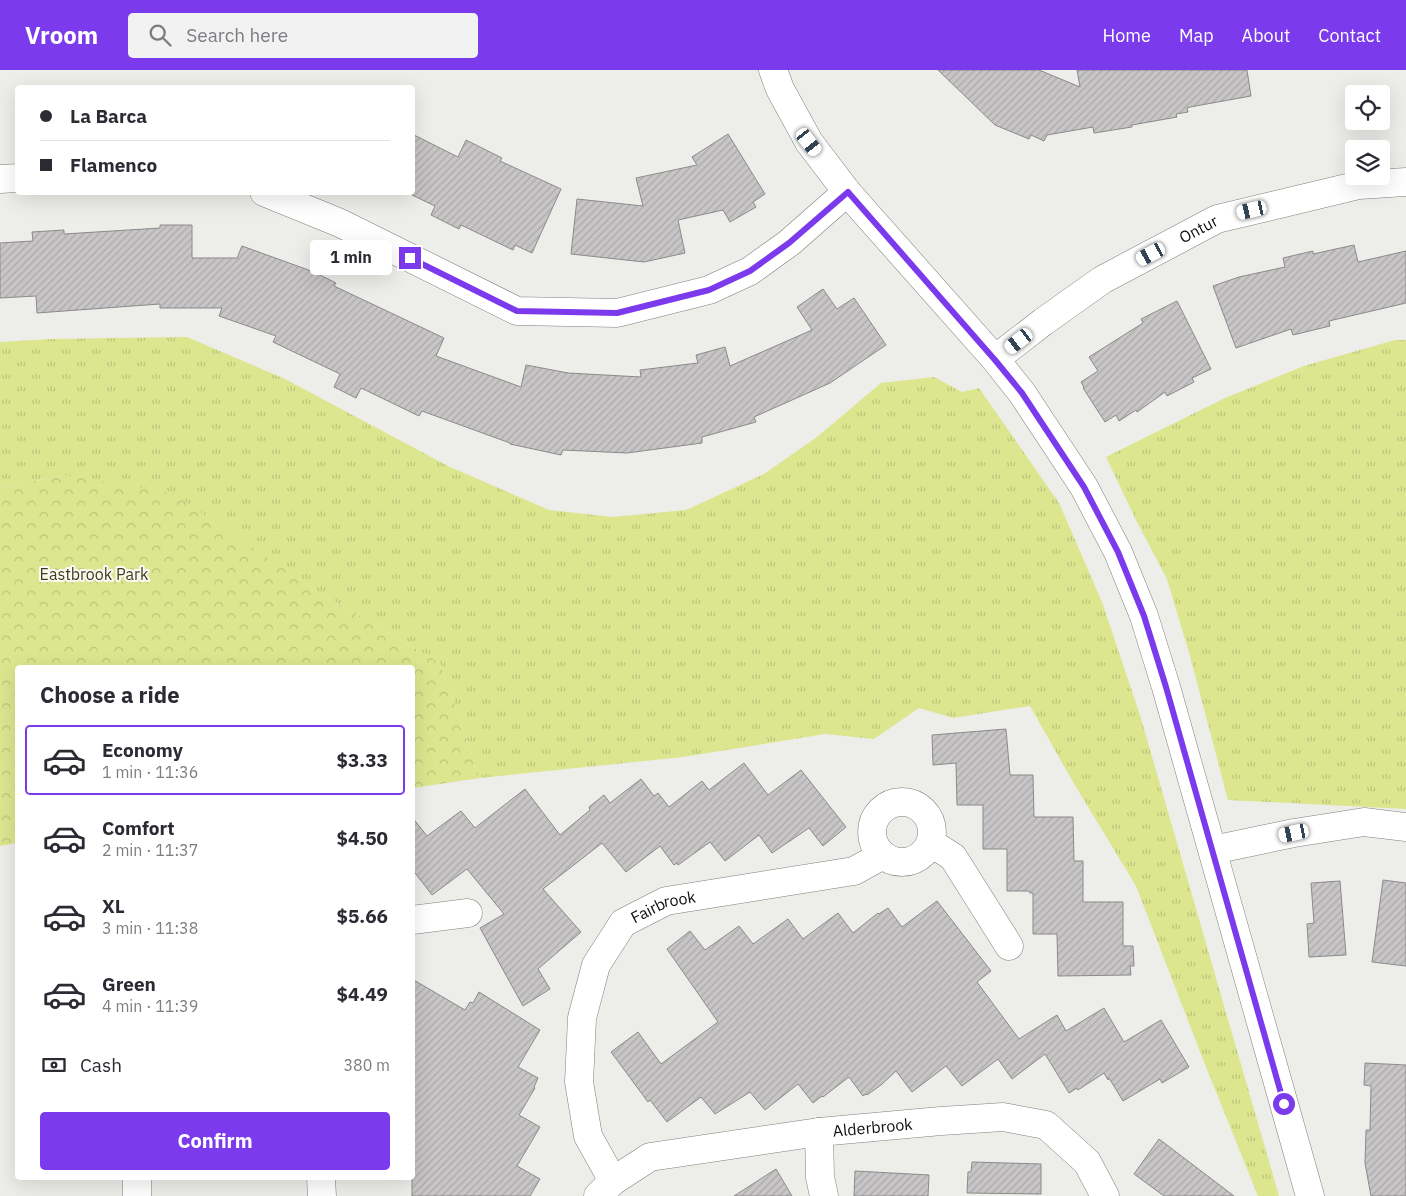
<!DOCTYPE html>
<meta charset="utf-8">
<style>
:root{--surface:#fff;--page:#f2f2f3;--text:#2b2b33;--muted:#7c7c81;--line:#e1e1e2;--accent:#7c3aed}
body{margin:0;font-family:"IBM Plex Sans",sans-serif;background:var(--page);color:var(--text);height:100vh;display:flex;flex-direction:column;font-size:19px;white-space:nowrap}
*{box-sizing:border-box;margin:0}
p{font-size:16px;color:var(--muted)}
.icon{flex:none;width:28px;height:28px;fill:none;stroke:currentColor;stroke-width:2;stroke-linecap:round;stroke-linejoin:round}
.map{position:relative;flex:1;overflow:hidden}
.sheet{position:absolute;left:15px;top:595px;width:400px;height:515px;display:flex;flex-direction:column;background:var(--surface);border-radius:5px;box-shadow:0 5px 20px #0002}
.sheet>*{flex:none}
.top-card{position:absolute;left:15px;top:15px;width:400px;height:110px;border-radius:5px;box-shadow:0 5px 20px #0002;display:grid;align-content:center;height:110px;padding:0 25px;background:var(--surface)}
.buttons{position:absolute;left:1345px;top:15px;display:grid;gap:10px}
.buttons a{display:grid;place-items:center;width:45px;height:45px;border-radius:5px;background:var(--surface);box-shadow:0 5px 20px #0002;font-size:25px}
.end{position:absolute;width:22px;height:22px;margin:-11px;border:6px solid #7c3aed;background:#fff;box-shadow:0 0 0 2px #fff}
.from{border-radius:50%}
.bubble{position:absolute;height:35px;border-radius:5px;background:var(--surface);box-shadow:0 5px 20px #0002;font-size:16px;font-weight:800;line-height:35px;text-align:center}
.car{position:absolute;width:15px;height:30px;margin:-15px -8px;border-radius:6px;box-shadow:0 0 4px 1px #0007;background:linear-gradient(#fff 24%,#345 0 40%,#fff 0 76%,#345 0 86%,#fff 0)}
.top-card b{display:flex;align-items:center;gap:18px;height:48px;font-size:19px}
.top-card b+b{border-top:1px solid var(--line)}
.top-card i{width:12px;height:12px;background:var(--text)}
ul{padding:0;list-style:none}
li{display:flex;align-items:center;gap:15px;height:70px;margin:0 10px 8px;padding:0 15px;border:2px solid transparent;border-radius:5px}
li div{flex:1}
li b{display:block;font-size:19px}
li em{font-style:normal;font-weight:800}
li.active{border-color:var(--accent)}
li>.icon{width:45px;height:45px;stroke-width:1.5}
h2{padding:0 25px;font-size:22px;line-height:60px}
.pay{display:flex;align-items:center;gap:12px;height:55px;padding:0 25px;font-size:19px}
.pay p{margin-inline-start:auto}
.cta{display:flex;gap:10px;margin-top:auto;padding:10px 25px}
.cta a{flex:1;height:58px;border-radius:5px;background:var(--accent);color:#fff;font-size:20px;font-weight:800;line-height:58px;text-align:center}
header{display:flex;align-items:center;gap:30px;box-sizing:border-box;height:70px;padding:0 25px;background:var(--accent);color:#fff}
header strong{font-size:24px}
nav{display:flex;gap:28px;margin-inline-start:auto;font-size:18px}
.search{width:350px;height:45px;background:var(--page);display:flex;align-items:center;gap:12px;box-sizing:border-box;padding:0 18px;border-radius:5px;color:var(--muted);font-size:19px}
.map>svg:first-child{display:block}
</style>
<header>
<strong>Vroom</strong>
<div class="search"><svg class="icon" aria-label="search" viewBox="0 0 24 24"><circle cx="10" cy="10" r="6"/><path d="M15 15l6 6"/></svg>Search here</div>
<nav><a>Home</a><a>Map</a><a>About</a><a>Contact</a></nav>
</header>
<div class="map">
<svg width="1406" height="1126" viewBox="0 0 1406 1126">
<defs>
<pattern id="grass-tufts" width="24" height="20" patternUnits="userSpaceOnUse" patternTransform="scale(1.25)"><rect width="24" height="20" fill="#dce68f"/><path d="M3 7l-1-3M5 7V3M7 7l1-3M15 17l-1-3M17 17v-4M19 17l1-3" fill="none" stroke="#bcc47a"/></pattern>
<pattern id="park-crowns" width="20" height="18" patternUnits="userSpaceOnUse" patternTransform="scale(1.25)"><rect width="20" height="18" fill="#dce68f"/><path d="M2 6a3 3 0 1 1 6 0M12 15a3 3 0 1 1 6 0" fill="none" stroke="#bcc47a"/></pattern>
<pattern id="building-hatch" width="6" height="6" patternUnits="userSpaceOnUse" patternTransform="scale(1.25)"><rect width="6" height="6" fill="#c8c5c7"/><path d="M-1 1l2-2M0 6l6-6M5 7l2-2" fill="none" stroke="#aba8aa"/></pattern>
</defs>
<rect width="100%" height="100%" fill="#ededea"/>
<g fill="url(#grass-tufts)">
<path d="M 187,267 L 285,309 L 448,396 L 549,440 L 613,447 L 686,440 L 764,404 L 817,367 L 881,313 L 934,307 L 962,322 L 979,318 L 1059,433 L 1102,532 L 1140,645 L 1279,1126 L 1258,1126 L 1204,992 L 1136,816 L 1073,712 L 1030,636 L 953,648 L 919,638 L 874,669 L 825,664 L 683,687 L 480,708 L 440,593 L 318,522 L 65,405 L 0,418 L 0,272 L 51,269 Z"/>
<path d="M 1395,270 L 1406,270 L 1406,739 L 1228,730 L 1190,586 L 1167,509 L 1138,454 L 1106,387 L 1225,328 L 1304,296 Z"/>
</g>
<path fill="url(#park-crowns)" d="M 65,405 L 172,423 L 318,522 L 440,593 L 480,708 L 413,718 L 412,598 L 18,598 L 17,773 L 0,776 L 0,418 Z"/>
<g fill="url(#building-hatch)" stroke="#8c898b">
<path d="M 938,0 L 1039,0 L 1080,17 L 1077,0 L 1247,0 L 1251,26 L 1190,37 L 1187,38 L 1188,42 L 1176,44 L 1177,47 L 1132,55 L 1132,57 L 1094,63 L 1093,57 L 1047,65 L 1044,71 L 1031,65 L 1029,69 L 995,55 Z"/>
<path d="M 412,64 L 458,87 L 466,70 L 502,88 L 500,91 L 561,119 L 532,183 L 515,175 L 513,180 L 461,155 L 459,159 L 431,145 L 435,136 L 412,125 Z"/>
<path d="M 728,64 L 765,124 L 753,132 L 756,137 L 730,152 L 723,140 L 678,150 L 685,183 L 644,192 L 571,184 L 577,129 L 643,136 L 636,108 L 697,95 L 692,87 Z"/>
<path d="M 160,155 L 192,155 L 192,188 L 237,188 L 242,176 L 314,202 L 336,213 L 334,216 L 444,268 L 436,286 L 521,317 L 526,295 L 568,303 L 641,307 L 640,300 L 698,293 L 696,285 L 725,277 L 730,296 L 812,260 L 797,237 L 823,219 L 837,239 L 854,228 L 886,275 L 830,313 L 754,347 L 756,352 L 702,367 L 702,373 L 627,383 L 563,380 L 561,385 L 510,374 L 510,373 L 422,341 L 419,346 L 361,318 L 356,328 L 334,317 L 340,304 L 273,272 L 276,266 L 219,246 L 222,238 L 160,238 L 160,234 L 37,243 L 36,226 L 0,228 L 0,173 L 33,171 L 32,162 L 64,160 L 64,164 L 160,158 Z"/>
<path d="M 1354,175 L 1358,192 L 1406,181 L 1406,233 L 1329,251 L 1330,256 L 1293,265 L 1291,259 L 1236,278 L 1213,216 L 1239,207 L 1285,197 L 1283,188 L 1313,181 L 1313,184 Z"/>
<path d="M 1177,231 L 1211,299 L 1192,308 L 1194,312 L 1167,326 L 1165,322 L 1137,342 L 1136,340 L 1119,351 L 1116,345 L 1105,352 L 1083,318 L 1084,317 L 1081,312 L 1098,301 L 1089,287 L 1143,253 L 1141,249 Z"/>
<path d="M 1006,659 L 1010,705 L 1033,705 L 1034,747 L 1073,747 L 1074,791 L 1083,791 L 1083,832 L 1123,832 L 1123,876 L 1133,876 L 1134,896 L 1130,896 L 1131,905 L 1058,906 L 1057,864 L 1033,864 L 1033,823 L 1030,823 L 1029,821 L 1007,821 L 1007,779 L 983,779 L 983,735 L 957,735 L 956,693 L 933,695 L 932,665 Z"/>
<path d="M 744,693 L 768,725 L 801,700 L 846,757 L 823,776 L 809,758 L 772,783 L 759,765 L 725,791 L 710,772 L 678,795 L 677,793 L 674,795 L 660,776 L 626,802 L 602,773 L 543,819 L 581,862 L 538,899 L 550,919 L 523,936 L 480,858 L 504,844 L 467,799 L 432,825 L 412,799 L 412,747 L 427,766 L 461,741 L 475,758 L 525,719 L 560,765 L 590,740 L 589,737 L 604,725 L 610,733 L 641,709 L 654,726 L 658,723 L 669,737 L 702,711 L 709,720 Z"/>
<path d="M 1383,810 L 1406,813 L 1406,896 L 1372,892 Z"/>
<path d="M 1340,811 L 1346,885 L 1309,887 L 1307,854 L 1314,853 L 1311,813 Z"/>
<path d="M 937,831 L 991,901 L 977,912 L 1019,969 L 1057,945 L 1066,961 L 1104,938 L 1124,972 L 1161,950 L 1189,997 L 1162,1013 L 1160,1009 L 1123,1031 L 1109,1008 L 1108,1010 L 1104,1003 L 1078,1020 L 1077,1018 L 1069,1023 L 1045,984 L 1012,1009 L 998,989 L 962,1016 L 946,996 L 912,1022 L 896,1001 L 881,1015 L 867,1025 L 866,1024 L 863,1026 L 849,1007 L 823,1027 L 822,1026 L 813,1033 L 798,1014 L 765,1040 L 750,1022 L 715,1044 L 701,1027 L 667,1052 L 650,1030 L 648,1032 L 611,982 L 638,962 L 661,994 L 718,952 L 667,879 L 690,861 L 705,880 L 739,856 L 753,874 L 788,849 L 803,869 L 838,843 L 853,863 L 878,843 L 879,844 L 888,838 L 902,857 Z"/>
<path d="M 412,909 L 465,940 L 470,932 L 473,933 L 479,922 L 540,960 L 518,997 L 538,1008 L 534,1017 L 535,1018 L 519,1045 L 540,1057 L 517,1096 L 540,1109 L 530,1126 L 412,1126 Z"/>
<path d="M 1365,993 L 1406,995 L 1406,1126 L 1371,1126 L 1365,1093 L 1366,1060 L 1370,1060 L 1371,1016 L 1364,1015 Z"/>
<path d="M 1159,1069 L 1234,1126 L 1164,1126 L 1134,1104 Z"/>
<path d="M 972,1092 L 1041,1094 L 1041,1124 L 967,1123 L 968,1102 L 971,1102 Z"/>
<path d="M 776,1099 L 792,1126 L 734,1126 Z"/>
<path d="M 855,1101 L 929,1105 L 928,1126 L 854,1126 Z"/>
</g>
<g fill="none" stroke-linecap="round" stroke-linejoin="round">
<g stroke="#7f7f7c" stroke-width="29">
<g id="minor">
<path d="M 773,0 L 780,19 L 809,72 L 847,122 L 995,289 L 1022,323 L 1084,417 L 1118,482 L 1144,546 L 1166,617 L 1310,1126"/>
<path d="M 0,109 L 18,108"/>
<path d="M 264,122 L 340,153 L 517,241 L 617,243 L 709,220 L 750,201 L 789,173 L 847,122"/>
<path id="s1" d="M 995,289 L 1043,252 L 1102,210 L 1217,149 L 1359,115 L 1406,112"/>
<circle cx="902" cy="762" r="30"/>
<path d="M 931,773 L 953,787 L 1009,876"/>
<path d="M 1213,780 L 1294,763 L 1364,752 L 1406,757"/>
<path d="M 412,850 L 468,843"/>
<path d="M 819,1062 L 820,1107 L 824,1126"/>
<path d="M 137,1108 L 137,1126"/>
<path d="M 321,1108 L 322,1126"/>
<path id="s2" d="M 613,1111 L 588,1066 L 579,1012 L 582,948 L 596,895 L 623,853 L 666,831 L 854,801 L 883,785"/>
<path id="s3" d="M 598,1126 L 613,1111 L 650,1087 L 819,1062 L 941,1051 L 1003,1047 L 1046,1055 L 1087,1092 L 1105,1126"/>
</g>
</g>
<use href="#minor" stroke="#fff" stroke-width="28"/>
</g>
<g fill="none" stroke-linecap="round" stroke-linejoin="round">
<path stroke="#7c3aed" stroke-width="6" d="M 410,188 L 517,241 L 617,243 L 709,220 L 750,201 L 789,173 L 848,122 L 995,290 L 1022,323 L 1084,417 L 1118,482 L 1144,546 L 1166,617 L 1284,1034"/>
</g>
<g text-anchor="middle" stroke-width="4" stroke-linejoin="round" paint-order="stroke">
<g font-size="16" fill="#0d0c0b" stroke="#fbfaf7">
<text dy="6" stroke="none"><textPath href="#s1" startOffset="242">Ontur</textPath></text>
<text dy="6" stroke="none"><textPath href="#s2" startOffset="319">Fairbrook</textPath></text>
<text dy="6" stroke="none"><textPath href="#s3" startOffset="290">Alderbrook</textPath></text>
</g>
<g font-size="16" fill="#3c4019" stroke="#fbfaf7">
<text x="94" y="510">Eastbrook Park</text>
</g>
</g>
</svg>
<div class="buttons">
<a><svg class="icon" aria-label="locate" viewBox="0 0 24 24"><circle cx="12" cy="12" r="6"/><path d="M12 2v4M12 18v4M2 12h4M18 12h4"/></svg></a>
<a><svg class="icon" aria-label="layers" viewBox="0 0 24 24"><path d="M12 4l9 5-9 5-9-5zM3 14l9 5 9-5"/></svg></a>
</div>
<i class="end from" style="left:1284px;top:1034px"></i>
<i class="end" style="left:410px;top:188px"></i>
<div class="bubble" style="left:310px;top:170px;width:82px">1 min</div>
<i class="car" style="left:809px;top:72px;rotate:142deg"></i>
<i class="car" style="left:1252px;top:140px;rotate:257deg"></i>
<i class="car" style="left:1151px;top:184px;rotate:242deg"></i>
<i class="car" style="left:1019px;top:271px;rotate:232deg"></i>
<i class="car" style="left:1294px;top:763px;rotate:258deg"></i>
<div class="top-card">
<b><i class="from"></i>La Barca</b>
<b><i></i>Flamenco</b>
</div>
<section class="sheet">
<h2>Choose a ride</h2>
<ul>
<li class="active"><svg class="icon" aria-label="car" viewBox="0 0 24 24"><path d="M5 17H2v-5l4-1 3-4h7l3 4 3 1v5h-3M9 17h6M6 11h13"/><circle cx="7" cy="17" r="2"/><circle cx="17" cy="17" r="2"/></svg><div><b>Economy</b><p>1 min · 11:36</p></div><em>$3.33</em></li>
<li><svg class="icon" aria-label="car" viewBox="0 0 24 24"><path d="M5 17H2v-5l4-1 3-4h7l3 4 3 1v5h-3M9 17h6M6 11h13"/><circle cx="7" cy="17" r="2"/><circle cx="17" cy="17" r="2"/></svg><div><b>Comfort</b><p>2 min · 11:37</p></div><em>$4.50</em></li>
<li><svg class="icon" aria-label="car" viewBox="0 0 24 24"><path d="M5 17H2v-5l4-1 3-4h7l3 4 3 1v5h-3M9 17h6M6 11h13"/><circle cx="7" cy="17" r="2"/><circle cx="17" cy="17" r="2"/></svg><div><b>XL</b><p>3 min · 11:38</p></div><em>$5.66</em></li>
<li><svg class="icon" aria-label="car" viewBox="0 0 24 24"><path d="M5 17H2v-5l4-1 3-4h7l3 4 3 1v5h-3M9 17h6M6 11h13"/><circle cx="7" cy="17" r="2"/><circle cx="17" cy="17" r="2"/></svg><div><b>Green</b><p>4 min · 11:39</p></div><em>$4.49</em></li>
</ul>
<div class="pay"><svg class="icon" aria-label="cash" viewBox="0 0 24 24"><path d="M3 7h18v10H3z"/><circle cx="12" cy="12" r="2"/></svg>Cash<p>380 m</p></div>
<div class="cta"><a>Confirm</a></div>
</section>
</div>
